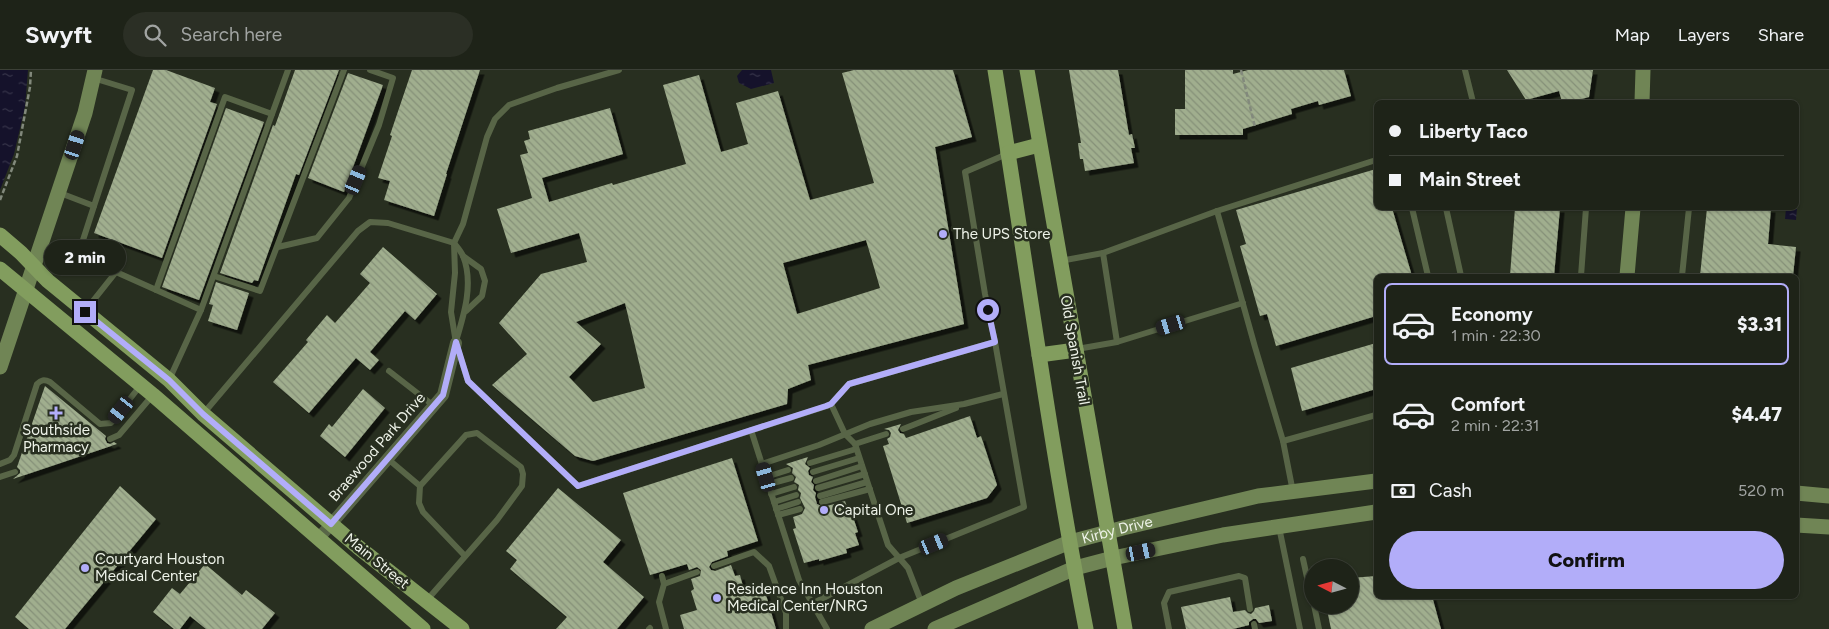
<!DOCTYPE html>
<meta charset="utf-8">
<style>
:root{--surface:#1e2318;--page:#2b2f25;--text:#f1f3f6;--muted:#a1a4a2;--line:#3c4037;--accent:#b2adf9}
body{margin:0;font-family:Figtree,sans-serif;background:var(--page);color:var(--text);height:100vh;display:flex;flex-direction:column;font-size:19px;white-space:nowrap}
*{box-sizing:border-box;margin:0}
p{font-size:16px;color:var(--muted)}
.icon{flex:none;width:28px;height:28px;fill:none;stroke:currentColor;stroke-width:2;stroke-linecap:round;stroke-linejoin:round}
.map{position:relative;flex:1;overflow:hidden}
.side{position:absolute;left:1374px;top:204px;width:425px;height:325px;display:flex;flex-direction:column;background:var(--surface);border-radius:8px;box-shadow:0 1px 4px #0004,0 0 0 1px var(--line)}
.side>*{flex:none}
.banner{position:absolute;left:1374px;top:30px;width:425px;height:110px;border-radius:8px;box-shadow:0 1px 4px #0004,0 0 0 1px var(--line);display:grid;align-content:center;height:110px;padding:0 15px;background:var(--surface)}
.needle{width:32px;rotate:276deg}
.buttons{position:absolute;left:1304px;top:489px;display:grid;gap:10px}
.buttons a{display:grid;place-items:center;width:55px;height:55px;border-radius:50%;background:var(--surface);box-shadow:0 1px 4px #0004,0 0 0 1px var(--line);font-size:25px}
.end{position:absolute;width:22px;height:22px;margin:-11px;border:6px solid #b2adf9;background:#111;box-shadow:0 0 0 2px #111}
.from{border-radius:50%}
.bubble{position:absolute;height:35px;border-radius:18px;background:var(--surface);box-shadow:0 1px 4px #0004,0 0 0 1px var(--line);font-size:16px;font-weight:800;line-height:35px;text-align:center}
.car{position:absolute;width:15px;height:30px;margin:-15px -8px;border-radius:6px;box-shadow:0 0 4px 1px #0007;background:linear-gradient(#222 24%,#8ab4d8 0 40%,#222 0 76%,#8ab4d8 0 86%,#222 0)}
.banner b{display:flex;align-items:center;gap:18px;height:48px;font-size:19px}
.banner b+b{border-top:1px solid var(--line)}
.banner i{width:12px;height:12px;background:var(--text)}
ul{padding:9px 0 0;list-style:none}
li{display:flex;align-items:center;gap:15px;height:82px;margin:0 10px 8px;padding:0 5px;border:2px solid transparent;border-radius:8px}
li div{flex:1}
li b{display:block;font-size:19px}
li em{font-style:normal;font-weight:800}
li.current{border-color:var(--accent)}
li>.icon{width:45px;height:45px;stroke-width:1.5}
.pay{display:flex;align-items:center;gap:12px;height:55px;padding:0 15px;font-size:19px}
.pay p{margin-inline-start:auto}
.button{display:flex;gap:10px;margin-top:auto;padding:10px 15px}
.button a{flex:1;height:58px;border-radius:30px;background:var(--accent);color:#111;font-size:20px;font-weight:800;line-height:58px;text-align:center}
header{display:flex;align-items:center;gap:30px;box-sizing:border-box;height:70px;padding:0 25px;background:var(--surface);border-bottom:1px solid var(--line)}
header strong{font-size:24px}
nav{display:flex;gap:28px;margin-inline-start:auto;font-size:18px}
.search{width:350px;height:45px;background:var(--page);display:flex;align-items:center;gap:12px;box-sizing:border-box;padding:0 18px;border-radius:28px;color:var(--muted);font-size:19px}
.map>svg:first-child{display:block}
</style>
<header>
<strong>Swyft</strong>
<div class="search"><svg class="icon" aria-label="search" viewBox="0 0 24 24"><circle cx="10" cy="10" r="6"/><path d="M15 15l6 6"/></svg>Search here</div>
<nav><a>Map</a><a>Layers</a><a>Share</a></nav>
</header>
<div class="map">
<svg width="1829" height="559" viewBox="0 0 1829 559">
<defs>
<pattern id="water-ripples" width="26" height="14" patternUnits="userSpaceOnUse" patternTransform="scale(1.25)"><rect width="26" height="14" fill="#15122b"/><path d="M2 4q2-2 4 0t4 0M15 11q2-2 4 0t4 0" fill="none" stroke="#37354a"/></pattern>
<pattern id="building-back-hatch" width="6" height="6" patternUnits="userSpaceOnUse" patternTransform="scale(1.25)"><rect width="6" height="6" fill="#a0ae8e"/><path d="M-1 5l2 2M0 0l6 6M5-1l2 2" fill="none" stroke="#859078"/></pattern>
<filter id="shadow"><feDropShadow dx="4.5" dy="4.5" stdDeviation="0" flood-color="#0009"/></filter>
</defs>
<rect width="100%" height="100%" fill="#282f20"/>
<g fill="url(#water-ripples)">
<path d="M 0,0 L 28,0 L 25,37 L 14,84 L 0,120 Z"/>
<path d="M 742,0 L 771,0 L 774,13 L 751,19 L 739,13 L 737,6 Z"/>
<path d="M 1796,114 L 1799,114 L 1796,150 L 1785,149 L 1786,138 L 1796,138 Z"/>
</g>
<g fill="url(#building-back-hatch)" fill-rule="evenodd" filter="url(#shadow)">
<path d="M 153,0 L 166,0 L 215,18 L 210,32 L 217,34 L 162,188 L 94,163 Z"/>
<path d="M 295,0 L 339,0 L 299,105 L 296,104 L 258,211 L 254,210 L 252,213 L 220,203 L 273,55 L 275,56 Z"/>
<path d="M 412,0 L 480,0 L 446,104 L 447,104 L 434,146 L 384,130 L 390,111 L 378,108 L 392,66 L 390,65 Z"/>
<path d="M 854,0 L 953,0 L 972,67 L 935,77 L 964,254 L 808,295 L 811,310 L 788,319 L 787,334 L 593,391 L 575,386 L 492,315 L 527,284 L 499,253 L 541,204 L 587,192 L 579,163 L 511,183 L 497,139 L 532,128 L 520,85 L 528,83 L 524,71 L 530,69 L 528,61 L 610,38 L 623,84 L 542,108 L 549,132 L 612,113 L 613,115 L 686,94 L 663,15 L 699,5 L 721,82 L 748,74 L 736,33 L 778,21 L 810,130 L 874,113 L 842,3 ZM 866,170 L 880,218 L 797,244 L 783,193 ZM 625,233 L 645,318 L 593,332 L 569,307 L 601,274 L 576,252 Z"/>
<path d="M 1069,0 L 1118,0 L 1129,65 L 1132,64 L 1135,78 L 1131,78 L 1134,93 L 1085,101 L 1083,89 L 1080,89 L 1078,73 L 1081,73 Z"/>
<path d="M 1185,0 L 1233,0 L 1233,4 L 1248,0 L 1344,0 L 1351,26 L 1319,35 L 1318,31 L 1291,39 L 1292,44 L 1243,59 L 1243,65 L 1175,65 L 1175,39 L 1185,39 Z"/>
<path d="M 1507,0 L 1593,0 L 1589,27 L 1570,32 L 1562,32 L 1559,21 L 1526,30 Z"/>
<path d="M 348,3 L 383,15 L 344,122 L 308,108 Z"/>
<path d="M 226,38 L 264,52 L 199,230 L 162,217 Z"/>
<path d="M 1376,99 L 1376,138 L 1392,138 L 1412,206 L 1376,206 L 1376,246 L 1276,276 L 1267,244 L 1260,246 L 1240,176 L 1246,174 L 1236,140 Z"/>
<path d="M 1515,138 L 1560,138 L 1554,206 L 1510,206 Z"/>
<path d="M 1707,138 L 1771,138 L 1768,174 L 1796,177 L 1793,206 L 1700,206 Z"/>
<path d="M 383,177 L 437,224 L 415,250 L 405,241 L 370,282 L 379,290 L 370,300 L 356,288 L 309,343 L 273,312 L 308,272 L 306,270 L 327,245 L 335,253 L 370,213 L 360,204 Z"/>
<path d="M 216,212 L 249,223 L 237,260 L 208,251 L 213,235 L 209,234 Z"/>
<path d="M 1376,273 L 1376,319 L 1302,341 L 1291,298 Z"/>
<path d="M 45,316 L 106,366 L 105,369 L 107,373 L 110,374 L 114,372 L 117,374 L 13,409 L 20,403 L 20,400 L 17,397 Z"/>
<path d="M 363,319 L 385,338 L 345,387 L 320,366 L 329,354 L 332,357 Z"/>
<path d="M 970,346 L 977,368 L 981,366 L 997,415 L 987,428 L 907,453 L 883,376 L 889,374 L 887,369 L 890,367 L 891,363 L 889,360 L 884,359 L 901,354 L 898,360 L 900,363 L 904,364 L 906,368 Z"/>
<path d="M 808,387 L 805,394 L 810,398 L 808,401 L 809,405 L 813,407 L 811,412 L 814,415 L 813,420 L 816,423 L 815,427 L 817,434 L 823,437 L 845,431 L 849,442 L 851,441 L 858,462 L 855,463 L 859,475 L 846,479 L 847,483 L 819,491 L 819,489 L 804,493 L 793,459 L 796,458 L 793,447 L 802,444 L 805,438 L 800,428 L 801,423 L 798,420 L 799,415 L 794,412 L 796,407 L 792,403 L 793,398 L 786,394 Z"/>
<path d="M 732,388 L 758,471 L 727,481 L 728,486 L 712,492 L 709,497 L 711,500 L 715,501 L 731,495 L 735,506 L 740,505 L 745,524 L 764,518 L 776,559 L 684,559 L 680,545 L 697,540 L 691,521 L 694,519 L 691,509 L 700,506 L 701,500 L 697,497 L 689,500 L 687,494 L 650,505 L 623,423 Z"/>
<path d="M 120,416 L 156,449 L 65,559 L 29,559 L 15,547 Z"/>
<path d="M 558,418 L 621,470 L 603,492 L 644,527 L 617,559 L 556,559 L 567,547 L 510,499 L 517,490 L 506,481 Z"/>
<path d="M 205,494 L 242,525 L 246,520 L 275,543 L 262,559 L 206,559 L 190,546 L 180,559 L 174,559 L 153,542 L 172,518 L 180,524 Z"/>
<path d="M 1376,506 L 1376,526 L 1432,526 L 1441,559 L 1331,559 L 1326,535 L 1350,535 L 1350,508 Z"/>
<path d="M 1230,527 L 1233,542 L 1245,540 L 1248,543 L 1251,544 L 1254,541 L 1255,538 L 1269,535 L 1272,551 L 1259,553 L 1256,549 L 1253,549 L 1249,552 L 1249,555 L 1233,559 L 1186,559 L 1181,537 Z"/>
</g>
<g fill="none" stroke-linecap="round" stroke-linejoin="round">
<g stroke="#82897c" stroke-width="2.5" stroke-dasharray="5 2.5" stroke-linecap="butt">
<path d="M 1241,0 L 1255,57"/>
<path d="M 0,130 L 17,86 L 30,17 L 31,0"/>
</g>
<g stroke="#586547" stroke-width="6">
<path d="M 619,0 L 557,18 L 509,35 L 495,49 L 487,67 L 463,154 L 454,173 L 455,203 L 451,242 L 456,273 L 468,311 L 578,416 L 827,336 L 831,334 L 849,314 L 995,272 L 985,224 L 965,102 L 1007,84"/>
<path d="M 1465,0 L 1473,32"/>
<path d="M 60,123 L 94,136 L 132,20 L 93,8"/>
<path d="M 1412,138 L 1428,206"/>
<path d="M 1446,138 L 1461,206"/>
<path d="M 1217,141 L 1255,277 L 1283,371 L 1293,422"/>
<path d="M 278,177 L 317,168 L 349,128 L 379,55 L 393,8 L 370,0"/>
<path d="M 463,186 L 481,199 L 485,211 L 482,226 L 466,241"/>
<path d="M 1060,191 L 1103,183"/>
<path d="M 116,202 L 201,240 L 169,310"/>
<path d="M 214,206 L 260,221 L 344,0"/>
<path d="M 1581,206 L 1586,138"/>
<path d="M 1682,206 L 1689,138"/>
<path d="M 156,220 L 225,27 L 272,44"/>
<path d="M 201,240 L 288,0"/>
<path d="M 85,241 L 116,202 L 83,170 L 94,136"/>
<path d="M 1117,272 L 1103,183 L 1217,141 L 1376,90"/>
<path d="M 1077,279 L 1117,272 L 1243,233"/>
<path d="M 389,301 L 434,336"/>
<path d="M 831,334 L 845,364 L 855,374 L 888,475 L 908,498 L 922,534"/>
<path d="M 203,344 L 358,161 L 370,152 L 388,153 L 454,173 C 457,177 461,181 463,186 C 474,213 464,245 456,271"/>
<path d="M 903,359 L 956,338"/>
<path d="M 751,360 L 799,510 L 827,559"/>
<path d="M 110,369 L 119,365 L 152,326"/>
<path d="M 1283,371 L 1376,345"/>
<path d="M 855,374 L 886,364"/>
<path d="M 388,389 L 420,416 L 466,365 L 477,363 L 521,397 L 523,404 L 522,416 L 497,450 L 427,530"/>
<path d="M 810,393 L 856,379"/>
<path d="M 0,394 L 10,390 L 14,385 L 37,314 C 41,310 44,309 50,312 L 100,354 L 111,353 L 140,316"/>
<path d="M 762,394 L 819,375 L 870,354 L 911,342 L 964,334 L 1003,324"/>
<path d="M 813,402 L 859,388"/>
<path d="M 0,407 L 15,402"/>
<path d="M 766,407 L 788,400"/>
<path d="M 816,411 L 862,396"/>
<path d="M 769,414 L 791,408"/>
<path d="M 420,416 L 419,433 L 423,442 L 465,486"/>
<path d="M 818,418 L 865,404"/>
<path d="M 771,424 L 794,417"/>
<path d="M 820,426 L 867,412"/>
<path d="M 774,432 L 796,425"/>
<path d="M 822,432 L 870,419"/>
<path d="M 776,439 L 798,432"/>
<path d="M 778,445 L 800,439"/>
<path d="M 1279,457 L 1300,559"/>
<path d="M 1303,489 L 1312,530"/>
<path d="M 714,496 L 754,482 L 769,496 L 786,543 L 786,559"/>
<path d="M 662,506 L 664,514"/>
<path d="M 812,534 L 899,488 L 1024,437 L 995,272"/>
<path d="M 1314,535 L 1319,559"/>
<path d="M 1254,554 L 1255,559"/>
<path d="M 649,559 L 650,558"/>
<path d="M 666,559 L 659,532 L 664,514 L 697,502"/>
<path d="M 1169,559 L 1164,533 L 1169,522 L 1239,506 L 1245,508 L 1250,539"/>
</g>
<path stroke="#586547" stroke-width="12" d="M 319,468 L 443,325 L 456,273"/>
<g stroke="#708555" stroke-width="15">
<path d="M 1642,32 L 1643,0"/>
<path d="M 1627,206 L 1633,138"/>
<path d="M 0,297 L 85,43 L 95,0"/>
<path d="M 1796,423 L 1829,426"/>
<path d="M 1796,455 L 1829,457"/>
<path id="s1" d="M 872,559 L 956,518 L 1070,472 L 1123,458 L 1258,426 L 1376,411"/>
<path d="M 935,559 L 1075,498 L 1113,488 L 1223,465 L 1376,442"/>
</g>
<g stroke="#829d5e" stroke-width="15">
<path d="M 995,0 C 1025,186 1050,374 1086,559"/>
<path d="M 1027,0 L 1125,559"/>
<path d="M 1008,83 L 1039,75"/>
<path d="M 0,165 L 21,183 L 48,211 L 169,310 L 203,344 L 358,477 L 462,559"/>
<path d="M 0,199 L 153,325 L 423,559"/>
<path d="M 1039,285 L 1076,280"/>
</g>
</g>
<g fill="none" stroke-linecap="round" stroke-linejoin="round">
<path stroke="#b2adf9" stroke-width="6" d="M 85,242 L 169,310 L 203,344 L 331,454 L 443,325 L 456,272 L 468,311 L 578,416 L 826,336 L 831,334 L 849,314 L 995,272 L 988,240"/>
</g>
<g fill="#b2adf9" stroke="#282f20" stroke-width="2">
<circle cx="943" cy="164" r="5"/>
<path d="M53.5 335.5h5v5h5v5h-5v5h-5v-5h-5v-5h5z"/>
<circle cx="824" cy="440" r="5"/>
<circle cx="85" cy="498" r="5"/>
<circle cx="717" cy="528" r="5"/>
</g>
<g text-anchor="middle" stroke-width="5" stroke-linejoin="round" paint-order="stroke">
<g font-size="15" fill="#eef3e9" stroke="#282f20" text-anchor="start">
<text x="953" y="169">The UPS Store</text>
<text x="56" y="365" text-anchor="middle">Southside<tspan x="56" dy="17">Pharmacy</tspan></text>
<text x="834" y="445">Capital One</text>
<text x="95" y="494">Courtyard Houston<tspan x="95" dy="17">Medical Center</tspan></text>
<text x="727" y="524">Residence Inn Houston<tspan x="727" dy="17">Medical Center/NRG</tspan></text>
</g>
<g font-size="15" fill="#eef3e9" stroke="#282f20">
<text transform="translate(1075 280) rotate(80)" y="5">Old Spanish Trail</text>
<text transform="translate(377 377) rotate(-49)" y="5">Braewood Park Drive</text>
<text dy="5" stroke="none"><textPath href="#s1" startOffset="265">Kirby Drive</textPath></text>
<text transform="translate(377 491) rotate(39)" y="5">Main Street</text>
</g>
</g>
</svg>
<div class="buttons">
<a><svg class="needle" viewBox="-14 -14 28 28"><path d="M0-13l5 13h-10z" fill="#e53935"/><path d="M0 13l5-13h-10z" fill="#a1a4a2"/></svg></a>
</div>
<i class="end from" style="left:988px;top:240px"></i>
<i class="end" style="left:85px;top:242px"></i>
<div class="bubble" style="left:44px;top:170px;width:82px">2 min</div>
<i class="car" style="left:75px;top:75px;rotate:18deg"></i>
<i class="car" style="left:356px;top:110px;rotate:23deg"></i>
<i class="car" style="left:1171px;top:255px;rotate:253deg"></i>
<i class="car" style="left:121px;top:340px;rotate:219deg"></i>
<i class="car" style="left:766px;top:407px;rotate:344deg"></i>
<i class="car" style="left:934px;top:474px;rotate:68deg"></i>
<i class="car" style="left:1141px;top:482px;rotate:78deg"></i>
<div class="banner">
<b><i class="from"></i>Liberty Taco</b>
<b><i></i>Main Street</b>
</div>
<section class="side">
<ul>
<li class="current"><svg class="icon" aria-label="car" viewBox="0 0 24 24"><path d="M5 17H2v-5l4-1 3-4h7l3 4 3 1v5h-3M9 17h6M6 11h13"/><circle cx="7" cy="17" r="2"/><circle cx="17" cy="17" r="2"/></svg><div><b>Economy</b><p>1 min · 22:30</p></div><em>$3.31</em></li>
<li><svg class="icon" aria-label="car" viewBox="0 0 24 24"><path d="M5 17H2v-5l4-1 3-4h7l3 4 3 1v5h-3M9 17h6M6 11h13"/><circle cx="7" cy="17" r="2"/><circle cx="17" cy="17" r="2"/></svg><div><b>Comfort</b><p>2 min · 22:31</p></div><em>$4.47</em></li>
</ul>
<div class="pay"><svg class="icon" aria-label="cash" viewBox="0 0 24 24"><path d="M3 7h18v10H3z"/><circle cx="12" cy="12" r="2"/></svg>Cash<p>520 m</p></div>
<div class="button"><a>Confirm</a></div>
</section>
</div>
